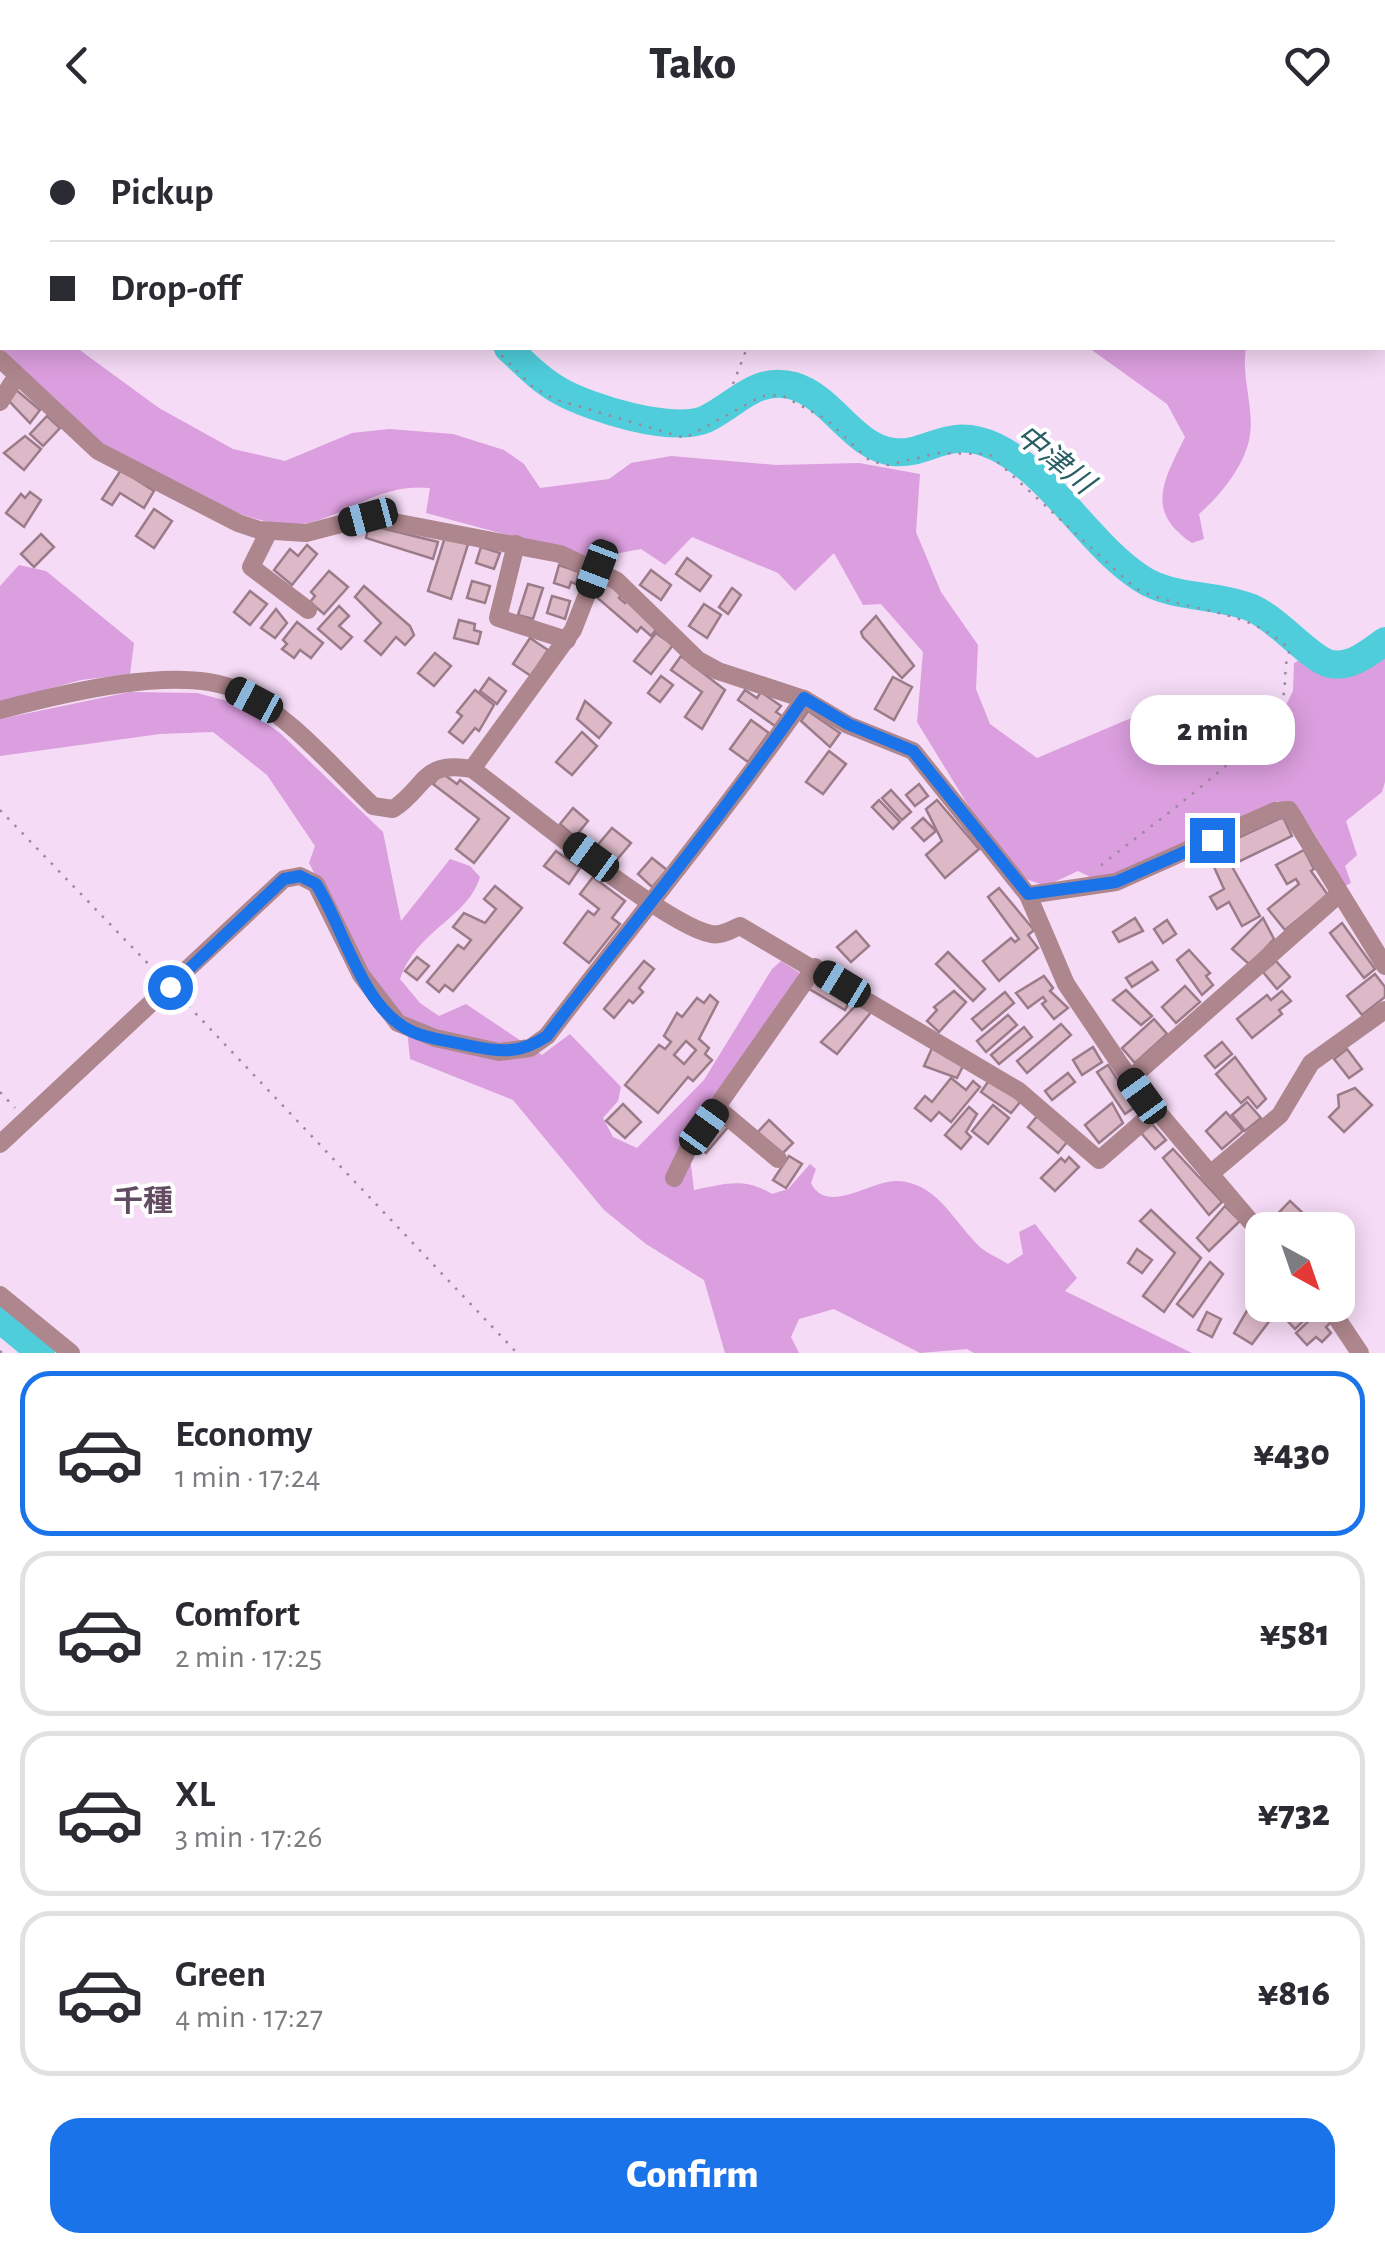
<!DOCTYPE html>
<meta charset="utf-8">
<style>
:root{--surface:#fff;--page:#f2f2f3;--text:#2b2b33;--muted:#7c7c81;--line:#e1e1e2;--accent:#1a73e8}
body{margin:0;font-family:"Alegreya Sans","Noto Sans JP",sans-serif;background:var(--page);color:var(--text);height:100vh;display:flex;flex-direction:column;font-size:38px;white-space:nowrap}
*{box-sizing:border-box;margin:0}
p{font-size:32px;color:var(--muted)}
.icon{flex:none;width:55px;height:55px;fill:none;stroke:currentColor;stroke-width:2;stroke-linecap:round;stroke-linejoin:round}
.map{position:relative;height:1223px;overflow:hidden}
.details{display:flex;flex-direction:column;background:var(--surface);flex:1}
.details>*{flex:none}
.hud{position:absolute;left:0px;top:0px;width:1385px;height:220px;box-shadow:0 5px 25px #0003;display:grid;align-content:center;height:220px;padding:0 50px;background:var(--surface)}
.needle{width:65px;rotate:140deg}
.controls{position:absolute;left:1245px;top:1082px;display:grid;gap:20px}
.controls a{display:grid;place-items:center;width:110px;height:110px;border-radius:20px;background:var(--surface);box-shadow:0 5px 25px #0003;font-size:50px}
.end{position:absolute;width:45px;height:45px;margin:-22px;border:12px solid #1a73e8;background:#fff;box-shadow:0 0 0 5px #fff}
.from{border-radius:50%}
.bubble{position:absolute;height:70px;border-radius:30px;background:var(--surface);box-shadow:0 5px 25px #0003;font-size:32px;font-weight:800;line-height:70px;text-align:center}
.car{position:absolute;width:30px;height:60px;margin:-30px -15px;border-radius:12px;box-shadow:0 0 8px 2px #0007;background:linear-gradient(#222 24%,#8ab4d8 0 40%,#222 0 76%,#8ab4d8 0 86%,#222 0)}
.hud b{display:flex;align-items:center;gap:35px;height:95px;font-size:38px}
.hud b+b{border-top:2px solid var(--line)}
.hud i{width:25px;height:25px;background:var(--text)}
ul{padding:18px 0 0;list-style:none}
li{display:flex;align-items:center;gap:30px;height:165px;margin:0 20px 15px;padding:0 30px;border:5px solid var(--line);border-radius:30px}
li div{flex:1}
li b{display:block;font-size:38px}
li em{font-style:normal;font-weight:800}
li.selected{border-color:var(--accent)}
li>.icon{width:90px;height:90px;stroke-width:1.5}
.button{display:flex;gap:20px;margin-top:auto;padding:20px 50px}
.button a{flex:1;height:115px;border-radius:30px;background:var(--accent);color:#fff;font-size:40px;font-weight:800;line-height:115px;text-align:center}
header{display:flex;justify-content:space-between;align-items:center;height:130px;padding:0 50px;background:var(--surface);font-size:45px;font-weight:800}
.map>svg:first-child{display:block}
</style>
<header><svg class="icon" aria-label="back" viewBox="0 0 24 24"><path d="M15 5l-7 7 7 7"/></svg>Tako<svg class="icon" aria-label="heart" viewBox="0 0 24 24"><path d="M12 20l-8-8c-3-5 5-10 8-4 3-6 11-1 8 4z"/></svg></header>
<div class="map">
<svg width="1385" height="1223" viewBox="0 0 1385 1223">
<rect width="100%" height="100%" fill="#f5dbf6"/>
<g fill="#db9ede">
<path d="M 0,197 L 2,218 L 77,218 L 159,278 L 233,319 L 285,331 L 352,303 L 389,299 L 453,304 L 504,320 L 524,334 L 540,358 L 609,349 L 631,333 L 671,326 L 776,335 L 859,333 L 920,344 L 916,402 L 941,462 L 978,515 L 976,559 L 990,594 L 1037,628 L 1143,583 L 1158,606 L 1180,622 L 1258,585 L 1279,589 L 1293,561 L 1294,533 L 1302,529 L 1349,541 L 1385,517 L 1385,652 L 1382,662 L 1346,691 L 1357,725 L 1345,736 L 1351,753 L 1343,757 C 1327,728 1312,683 1278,671 L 1112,746 L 1094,749 L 1078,741 L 1046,756 L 1023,748 L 974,685 L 917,592 L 923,522 L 881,474 L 863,475 L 834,423 L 795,461 L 778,443 L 692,407 L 665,435 L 641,419 L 593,428 L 426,383 L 430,358 C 374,352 342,393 291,395 C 251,396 138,344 107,319 C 69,288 37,250 0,218 Z"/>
<path d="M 1089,218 L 1246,218 C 1241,247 1254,276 1250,305 C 1246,334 1221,365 1199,384 L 1204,409 L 1192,413 C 1144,381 1164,350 1185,307 L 1167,274 Z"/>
<path d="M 19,435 L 46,441 L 134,513 L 130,544 L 81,550 L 0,572 L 0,456 Z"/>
<path d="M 130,562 L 197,563 L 239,574 L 280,603 L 383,702 L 401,791 L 450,729 L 470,736 L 480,747 C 468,788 416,800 400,849 L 420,873 L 439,886 L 466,874 L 542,925 L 570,904 L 621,957 L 618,971 L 603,988 L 613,1007 L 637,1018 L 704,950 L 772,839 L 781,831 L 800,843 L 688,1010 L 694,1060 C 725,1054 744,1047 772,1064 L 788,1059 L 810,1034 L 816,1039 L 811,1053 C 827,1086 871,1050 897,1051 C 935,1052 952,1088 975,1112 C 983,1122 997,1127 1008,1134 L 1023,1124 L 1019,1102 L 1035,1094 L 1077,1148 L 1065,1161 L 1192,1223 L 974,1223 L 967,1219 L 920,1223 L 834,1179 L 799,1189 L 791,1207 L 799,1223 L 725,1223 L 704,1150 L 646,1114 L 604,1080 L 513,970 L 410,929 L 406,890 L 373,857 L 309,733 L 315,716 L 267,645 L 213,602 L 160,604 L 0,626 L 0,589 Z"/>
</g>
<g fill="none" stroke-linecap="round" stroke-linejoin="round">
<g stroke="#4fcddb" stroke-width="28">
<path d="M 215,2 L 216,0"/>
<path d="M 508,218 C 524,233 540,250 560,261 C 590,278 673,304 706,289 C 736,275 756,245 794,256 C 833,268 853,317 893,322 C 930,326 947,294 996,317 C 1054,346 1088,414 1142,449 C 1173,469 1218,464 1252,478 C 1279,490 1312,531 1331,534 C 1351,538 1370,522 1385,511"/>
<path d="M 0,1189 L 41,1223"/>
</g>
</g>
<g fill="#ddb9c8" stroke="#9c7b89" stroke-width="2.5" fill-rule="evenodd">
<path d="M 15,259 L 40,280 L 30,293 L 7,269 Z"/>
<path d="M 47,286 L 60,298 L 43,316 L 30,304 Z"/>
<path d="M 25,306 L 41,319 L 24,340 L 4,323 Z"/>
<path d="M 121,340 L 154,361 L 144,378 L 120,363 L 112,375 L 102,369 Z"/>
<path d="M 30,362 L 41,370 L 24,397 L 6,383 L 21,364 L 25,368 Z"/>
<path d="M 154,379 L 172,391 L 154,418 L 136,406 Z"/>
<path d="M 369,395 L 438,412 L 433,429 L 366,408 Z"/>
<path d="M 41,404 L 54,417 L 34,437 L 21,424 Z"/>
<path d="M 445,407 L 468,414 L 451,469 L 428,461 Z"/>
<path d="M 307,415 L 317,424 L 292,455 L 274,440 L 290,419 L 298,426 Z"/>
<path d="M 481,417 L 500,423 L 494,439 L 476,433 Z"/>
<path d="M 687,428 L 711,446 L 700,461 L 676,444 Z"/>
<path d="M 559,435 L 579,442 L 576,454 L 571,452 L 569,458 L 554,453 Z"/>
<path d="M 651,440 L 671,455 L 661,470 L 640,455 Z"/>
<path d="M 329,441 L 348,457 L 324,484 L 310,472 L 315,466 L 311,462 Z"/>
<path d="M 472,451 L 490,456 L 485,473 L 467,468 Z"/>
<path d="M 605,451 L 622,465 L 619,468 L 625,473 L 628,470 L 659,496 L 651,506 L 641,497 L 637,502 L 593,464 Z"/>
<path d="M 528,454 L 543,458 L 533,489 L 518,485 Z"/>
<path d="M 364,456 L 410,496 L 414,505 L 405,515 L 396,507 L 381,525 L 365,511 L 381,493 L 355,467 Z"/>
<path d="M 732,458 L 741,465 L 728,484 L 719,477 Z"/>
<path d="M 250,461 L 267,474 L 250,495 L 234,482 Z"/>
<path d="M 552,466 L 570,471 L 565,489 L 547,483 Z"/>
<path d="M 704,474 L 721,485 L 707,508 L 689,496 Z"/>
<path d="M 339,476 L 349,486 L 339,496 L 352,507 L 341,519 L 318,499 Z"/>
<path d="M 276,479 L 287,493 L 275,508 L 261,498 Z"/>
<path d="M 876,486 L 914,536 L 902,548 L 863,507 L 861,502 Z"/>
<path d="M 459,490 L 475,494 L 474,500 L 481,502 L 478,514 L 454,508 Z"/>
<path d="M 297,492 L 323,513 L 311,528 L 300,520 L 294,528 L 282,519 L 287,514 L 283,510 Z"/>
<path d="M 656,503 L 673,515 L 651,544 L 634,531 Z"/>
<path d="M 530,508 L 548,520 L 531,546 L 513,534 Z"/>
<path d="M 435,523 L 451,536 L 434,556 L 418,543 Z"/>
<path d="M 681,526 L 725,560 L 702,599 L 685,587 L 702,562 L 671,540 Z"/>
<path d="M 661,546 L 673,555 L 660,572 L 648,563 Z"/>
<path d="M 893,547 L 912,557 L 894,590 L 875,579 Z"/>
<path d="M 489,548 L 506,561 L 497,574 L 480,561 Z"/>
<path d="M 475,560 L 494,575 L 479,601 L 475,598 L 463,613 L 449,602 L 462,586 L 457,582 Z"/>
<path d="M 745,560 L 757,568 L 761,562 L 781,576 L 776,582 L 782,586 L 775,596 L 738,570 Z"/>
<path d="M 585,571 L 611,593 L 599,608 L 577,589 Z"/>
<path d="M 808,581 L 840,603 L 830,617 L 801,591 Z"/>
<path d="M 751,590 L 769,603 L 748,632 L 730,619 Z"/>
<path d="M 582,602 L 597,616 L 572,645 L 556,632 Z"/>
<path d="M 829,621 L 846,634 L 823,664 L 806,652 Z"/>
<path d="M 442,643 L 457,654 L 460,650 L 509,688 L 474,733 L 456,719 L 479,689 L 433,654 Z"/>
<path d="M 919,654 L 928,666 L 915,676 L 906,665 Z"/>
<path d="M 891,660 L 911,682 L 902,690 L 882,668 Z"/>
<path d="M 879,670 L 900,692 L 893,699 L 872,677 Z"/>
<path d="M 937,670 L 979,719 L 945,748 L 926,725 L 942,711 L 926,679 Z"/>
<path d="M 573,678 L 588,691 L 575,707 L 560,694 Z"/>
<path d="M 1283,687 L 1292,706 L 1236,733 L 1227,713 Z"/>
<path d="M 923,688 L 936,701 L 924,711 L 912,698 Z"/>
<path d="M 612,698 L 631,713 L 615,732 L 596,717 Z"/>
<path d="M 1218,712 L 1260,786 L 1242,796 L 1229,772 L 1217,779 L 1210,767 L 1224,759 L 1209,726 L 1202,731 L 1198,724 Z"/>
<path d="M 1304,720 L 1314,739 L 1311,741 L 1328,765 L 1285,800 L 1268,779 L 1299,754 L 1296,749 L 1287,754 L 1276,735 Z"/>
<path d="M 556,721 L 580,738 L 569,754 L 544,736 Z"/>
<path d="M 652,728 L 667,740 L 652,757 L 638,744 Z"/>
<path d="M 593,747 L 625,771 L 612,788 L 620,794 L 589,833 L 564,813 L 588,781 L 594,785 L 599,779 L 580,764 Z"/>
<path d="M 495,756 L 522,778 L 453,861 L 445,855 L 439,862 L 427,852 L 458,815 L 464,819 L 471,810 L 453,797 L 464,783 L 485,793 L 496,779 L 484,769 Z"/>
<path d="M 999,758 L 1034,800 L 1028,805 L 1038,818 L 999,851 L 983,831 L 1011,808 L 1015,812 L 1019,809 L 988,767 Z"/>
<path d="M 1135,788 L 1143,801 L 1119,812 L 1113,802 Z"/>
<path d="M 1263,788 L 1274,809 L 1250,835 L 1232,819 Z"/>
<path d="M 1167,790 L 1176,804 L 1163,813 L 1154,799 Z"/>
<path d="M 1342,793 L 1375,839 L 1364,848 L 1330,803 Z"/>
<path d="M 856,801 L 869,816 L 851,832 L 837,817 Z"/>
<path d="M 1189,820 L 1210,843 L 1206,846 L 1213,855 L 1202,865 L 1177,830 Z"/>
<path d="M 948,822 L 985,859 L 973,871 L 936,834 Z"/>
<path d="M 417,827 L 429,836 L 417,850 L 405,841 Z"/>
<path d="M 644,831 L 654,839 L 639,858 L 643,862 L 633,873 L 629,870 L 614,888 L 604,879 Z"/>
<path d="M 1276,831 L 1290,847 L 1277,859 L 1263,842 Z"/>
<path d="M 1152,832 L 1158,840 L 1132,857 L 1126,848 Z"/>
<path d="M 814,844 L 852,867 L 845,880 L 806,857 Z"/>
<path d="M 1375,844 L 1385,857 L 1385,867 L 1362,885 L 1347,866 Z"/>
<path d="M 1044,846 L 1053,858 L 1050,861 L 1068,878 L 1054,889 L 1042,874 L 1046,871 L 1043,867 L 1028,878 L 1016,863 Z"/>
<path d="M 1185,856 L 1200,872 L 1176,893 L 1162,877 Z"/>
<path d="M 1126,860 L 1152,886 L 1141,895 L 1113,870 Z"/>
<path d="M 954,861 L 966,872 L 939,902 L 927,891 L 937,880 L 934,877 Z"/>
<path d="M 1282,861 L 1291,871 L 1279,880 L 1282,884 L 1252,908 L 1237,889 L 1267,865 L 1271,870 Z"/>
<path d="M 1005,862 L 1014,873 L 982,900 L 972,889 Z"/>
<path d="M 710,865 L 718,872 L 699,909 L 709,918 L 705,924 L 712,930 L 693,951 L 688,947 L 658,983 L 625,955 L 659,915 L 665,919 L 671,912 L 664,906 L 677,883 L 682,887 L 697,868 L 704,873 ZM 686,911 L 696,920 L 684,934 L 674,925 Z"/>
<path d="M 860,871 L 872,881 L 837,924 L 821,912 Z"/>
<path d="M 1008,885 L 1017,895 L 986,922 L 977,911 Z"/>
<path d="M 1154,889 L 1167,904 L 1135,933 L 1122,918 Z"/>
<path d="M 1061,894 L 1071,905 L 1027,943 L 1017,931 Z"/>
<path d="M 1024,897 L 1032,907 L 999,934 L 991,925 Z"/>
<path d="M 1222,912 L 1232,924 L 1215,938 L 1205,926 Z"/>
<path d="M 933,916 L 964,934 L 957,948 L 924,936 Z"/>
<path d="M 1093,917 L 1102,932 L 1082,945 L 1073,930 Z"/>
<path d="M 1347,919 L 1362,939 L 1349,948 L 1334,929 Z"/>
<path d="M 1235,927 L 1266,969 L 1257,978 L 1248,967 L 1241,973 L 1216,944 Z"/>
<path d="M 1108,935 L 1135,977 L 1125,984 L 1097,942 Z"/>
<path d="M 1068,943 L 1075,952 L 1052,970 L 1045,961 Z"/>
<path d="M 951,948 L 966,960 L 973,951 L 980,957 L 951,992 L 939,982 L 931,991 L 915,978 L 925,966 L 932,972 Z"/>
<path d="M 990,949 L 1021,971 L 1011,983 L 981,962 Z"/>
<path d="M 1355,958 L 1372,975 L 1344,1002 L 1329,987 L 1339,977 L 1338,965 Z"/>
<path d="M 1247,972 L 1261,988 L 1245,1001 L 1232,985 Z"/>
<path d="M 1112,973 L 1123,993 L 1099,1013 L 1085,995 Z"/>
<path d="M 623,974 L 641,992 L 625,1008 L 606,991 Z"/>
<path d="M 993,975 L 1009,988 L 988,1014 L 972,1001 Z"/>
<path d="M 969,977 L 977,984 L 966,1002 L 971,1007 L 961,1019 L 945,1005 Z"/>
<path d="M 1226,982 L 1243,1001 L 1222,1019 L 1206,1001 Z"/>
<path d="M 1038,985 L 1068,1011 L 1058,1023 L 1028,997 Z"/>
<path d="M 719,989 L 728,997 L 706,1023 L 697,1015 Z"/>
<path d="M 769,990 L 793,1013 L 782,1024 L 756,1004 Z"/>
<path d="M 1152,994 L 1166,1010 L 1155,1019 L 1141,1003 Z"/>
<path d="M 1173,1019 L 1222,1072 L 1209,1085 L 1163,1028 Z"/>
<path d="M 789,1026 L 802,1034 L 786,1058 L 773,1050 Z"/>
<path d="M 1069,1027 L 1079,1037 L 1055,1061 L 1041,1048 L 1061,1028 L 1065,1032 Z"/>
<path d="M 1290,1071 L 1305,1085 L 1292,1100 L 1271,1100 L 1266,1096 Z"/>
<path d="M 1225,1076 L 1240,1091 L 1209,1121 L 1197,1108 Z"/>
<path d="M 1151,1080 L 1201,1128 L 1164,1182 L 1143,1166 L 1175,1123 L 1140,1091 Z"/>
<path d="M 1137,1119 L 1152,1130 L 1142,1143 L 1128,1133 Z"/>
<path d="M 1210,1132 L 1223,1144 L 1193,1187 L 1177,1174 Z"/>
<path d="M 1252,1172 L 1274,1185 L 1252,1214 L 1234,1203 Z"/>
<path d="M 1298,1175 L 1318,1177 L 1295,1199 L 1284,1187 Z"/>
<path d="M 1321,1179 L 1332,1191 L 1326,1197 L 1331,1203 L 1322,1212 L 1316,1207 L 1307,1215 L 1296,1203 Z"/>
<path d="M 1207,1182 L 1221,1189 L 1212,1207 L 1198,1200 Z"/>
</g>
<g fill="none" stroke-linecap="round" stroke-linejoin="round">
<g stroke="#9b889c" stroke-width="2.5" stroke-dasharray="2.5 8" stroke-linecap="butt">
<path d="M 495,0 L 496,2"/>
<path d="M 961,0 L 963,2"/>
<path d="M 1108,0 L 1111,2"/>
<path d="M 993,2 L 996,0"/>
<path d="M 0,137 L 2,139"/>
<path d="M 494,218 L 533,257 L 554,269 L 685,308 L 762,266 L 781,265 L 826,289 L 870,331 L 888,335 L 938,323 L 989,324 L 1135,458 C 1187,484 1247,476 1290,520 C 1282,538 1288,556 1281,574 C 1268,612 1137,706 1100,736"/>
<path d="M 733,254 L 747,218"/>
<path d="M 0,680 L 158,844"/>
<path d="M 181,868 L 517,1223"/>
<path d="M 0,962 L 15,978"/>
<path d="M 0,1221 L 2,1223"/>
</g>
<g stroke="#ae868d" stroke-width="18">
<path d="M 48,0 L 52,2"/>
<path d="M 1314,0 L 1319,2"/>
<path d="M 205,2 L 206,0"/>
<path d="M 287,2 L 290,0"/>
<path d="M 1349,2 L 1352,0"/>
<path d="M 1382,32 L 1385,33"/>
<path d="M 0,177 L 2,178"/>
<path d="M 0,229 L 98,321 L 238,393 L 259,400 L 306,403 L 368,387 L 560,424 L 617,451 L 698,530 L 718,541 L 804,569 L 848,595 L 913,621 L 1028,765 L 1066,854 L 1130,949 L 1262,1105"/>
<path d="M 0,272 L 16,247"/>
<path d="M 269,401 L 251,437 L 308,480"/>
<path d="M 516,414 L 498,488 L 567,510"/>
<path d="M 0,580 C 61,564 178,534 237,560 C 289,584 332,637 373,676 L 393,679 C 427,657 421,630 472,639 L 573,500 L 597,439"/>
<path d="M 472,639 C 519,673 664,795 711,804 C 722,806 730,800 740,796 L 1019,961 L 1099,1030 L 1154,982"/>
<path d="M 1028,765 L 1116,752 L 1275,681 L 1289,680 L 1385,836"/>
<path d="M 1130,949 L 1338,765"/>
<path d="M 717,978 L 778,1029"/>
<path d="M 0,1014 L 284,749 L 300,746 L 316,754 L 361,845 L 398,893 L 435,908 L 499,922 L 530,918 L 547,906 C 633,793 723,685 804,569"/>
<path d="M 1209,1045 L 1280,985 L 1311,933 L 1385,880"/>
<path d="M 674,1048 L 690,1015 L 815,837"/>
<path d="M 0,1165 L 71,1223"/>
<path d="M 1328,1175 L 1360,1223"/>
</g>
</g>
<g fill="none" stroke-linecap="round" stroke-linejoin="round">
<path stroke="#1a73e8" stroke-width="12" d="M 170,857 L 284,749 L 300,746 L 316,754 C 344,797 361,879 413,902 C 429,909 449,911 466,915 C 499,922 519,925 547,906 C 633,793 723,685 804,568 L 848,594 L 913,621 L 1028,764 L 1116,752 L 1212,710"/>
</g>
<g text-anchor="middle" stroke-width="8" stroke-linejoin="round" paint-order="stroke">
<g font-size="30" font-style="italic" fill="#295e64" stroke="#fff">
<text transform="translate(1055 329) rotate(39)" y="10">中津川</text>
</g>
<g font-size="30" font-weight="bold" fill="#624c62" stroke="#fff">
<text x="143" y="1081">千種</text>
</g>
</g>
</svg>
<div class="controls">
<a><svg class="needle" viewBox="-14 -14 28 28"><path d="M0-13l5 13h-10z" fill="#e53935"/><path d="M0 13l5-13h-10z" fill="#7c7c81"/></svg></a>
</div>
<i class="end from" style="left:170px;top:857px"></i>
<i class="end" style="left:1212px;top:710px"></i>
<div class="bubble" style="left:1130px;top:565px;width:165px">2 min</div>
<i class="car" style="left:368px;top:387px;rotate:255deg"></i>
<i class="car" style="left:597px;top:439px;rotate:201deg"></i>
<i class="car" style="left:254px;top:570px;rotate:298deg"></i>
<i class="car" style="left:591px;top:727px;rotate:306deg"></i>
<i class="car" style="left:842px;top:854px;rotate:301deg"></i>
<i class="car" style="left:1142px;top:966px;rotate:324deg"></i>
<i class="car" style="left:704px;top:997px;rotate:36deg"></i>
<div class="hud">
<b><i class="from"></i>Pickup</b>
<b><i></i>Drop-off</b>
</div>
</div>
<section class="details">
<ul>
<li class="selected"><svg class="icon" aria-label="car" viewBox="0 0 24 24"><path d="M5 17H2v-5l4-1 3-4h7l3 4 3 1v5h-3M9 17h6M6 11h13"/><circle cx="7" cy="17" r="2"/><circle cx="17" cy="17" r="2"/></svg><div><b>Economy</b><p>1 min · 17:24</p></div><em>¥430</em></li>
<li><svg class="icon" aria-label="car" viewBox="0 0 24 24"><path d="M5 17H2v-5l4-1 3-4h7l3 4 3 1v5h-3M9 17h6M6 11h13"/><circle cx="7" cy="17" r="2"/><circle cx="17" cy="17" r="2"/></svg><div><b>Comfort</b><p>2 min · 17:25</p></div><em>¥581</em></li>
<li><svg class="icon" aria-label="car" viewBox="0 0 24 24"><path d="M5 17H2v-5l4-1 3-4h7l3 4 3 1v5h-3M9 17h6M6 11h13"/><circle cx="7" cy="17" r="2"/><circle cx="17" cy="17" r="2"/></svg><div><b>XL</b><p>3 min · 17:26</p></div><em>¥732</em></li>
<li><svg class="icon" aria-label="car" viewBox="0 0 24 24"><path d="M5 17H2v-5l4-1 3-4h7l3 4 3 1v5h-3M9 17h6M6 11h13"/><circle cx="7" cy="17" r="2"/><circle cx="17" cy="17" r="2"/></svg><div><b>Green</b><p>4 min · 17:27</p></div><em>¥816</em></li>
</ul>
<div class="button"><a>Confirm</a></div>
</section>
